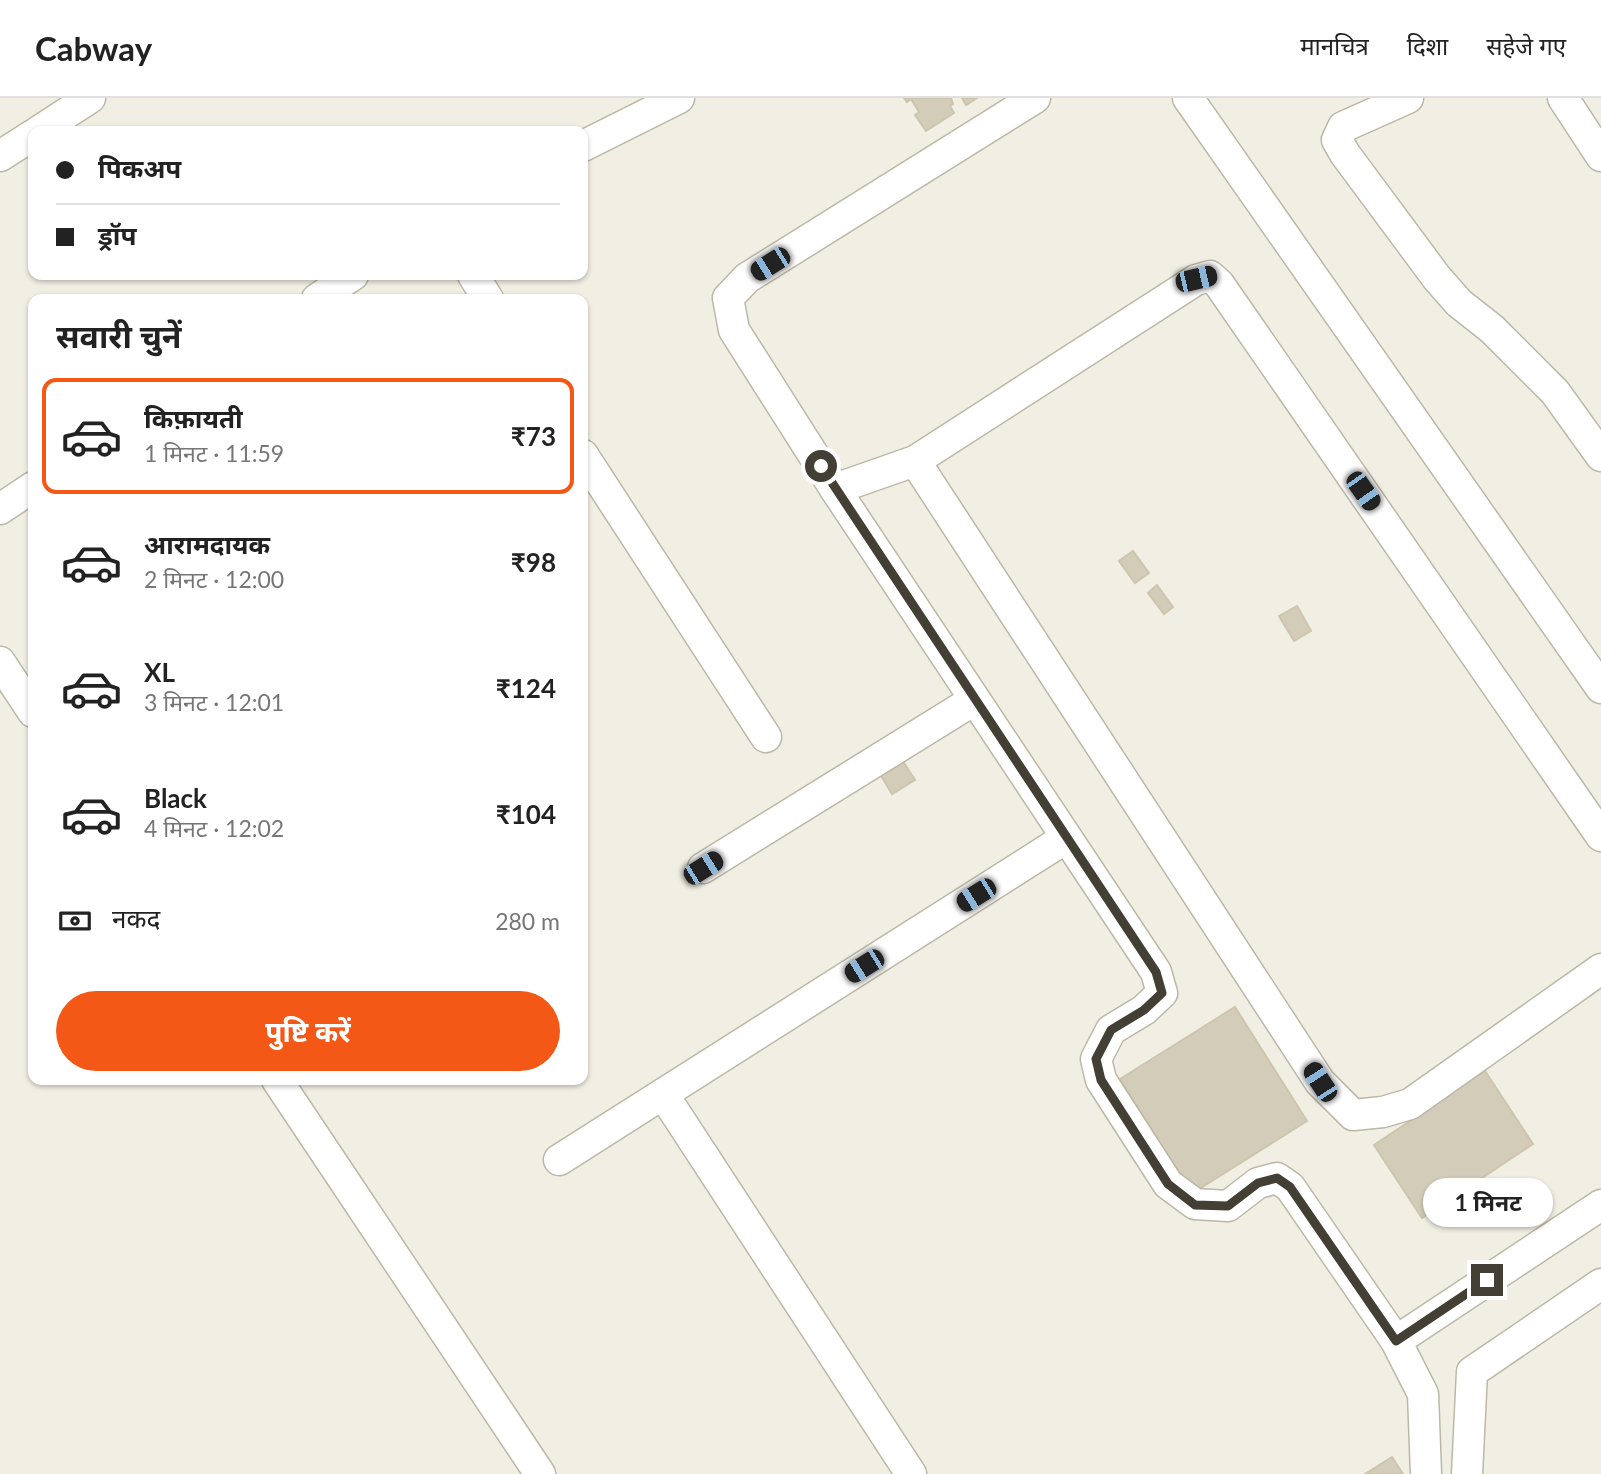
<!DOCTYPE html>
<html lang="hi">
<meta charset="utf-8">
<style>
:root{--surface:#fff;--page:#f6f6f6;--text:#222;--muted:#767676;--line:#e0e0e0;--accent:#f45817}
body{margin:0;font-family:Lato,"Noto Sans Devanagari",sans-serif;background:var(--page);color:var(--text);height:100vh;display:flex;flex-direction:column;font-size:26px;white-space:nowrap}
*{box-sizing:border-box;margin:0}
p{font-size:23px;color:var(--muted)}
.icon{flex:none;width:38px;height:38px;fill:none;stroke:currentColor;stroke-width:2;stroke-linecap:round;stroke-linejoin:round}
.map{position:relative;flex:1;overflow:hidden}
.sheet{position:absolute;left:28px;top:196px;width:560px;height:791px;display:flex;flex-direction:column;background:var(--surface);border-radius:14px;box-shadow:0 2px 5px #0004}
.sheet>*{flex:none}
.banner{position:absolute;left:28px;top:28px;width:560px;height:154px;border-radius:14px;box-shadow:0 2px 5px #0004;display:grid;align-content:center;height:154px;padding:0 28px;background:var(--surface)}
.end{position:absolute;width:32px;height:32px;margin:-16px;border:9px solid #433f34;background:#fff;box-shadow:0 0 0 4px #fff}
.from{border-radius:50%}
.bubble{position:absolute;height:49px;border-radius:24px;background:var(--surface);box-shadow:0 2px 5px #0004;font-size:23px;font-weight:700;line-height:49px;text-align:center}
.car{position:absolute;width:21px;height:42px;margin:-21px -10px;border-radius:9px;box-shadow:0 0 5px 2px #0007;background:linear-gradient(#222 24%,#8ab4d8 0 40%,#222 0 76%,#8ab4d8 0 86%,#222 0)}
.banner b{display:flex;align-items:center;gap:24px;height:66px;font-size:26px}
.banner b+b{border-top:2px solid var(--line)}
.banner i{width:18px;height:18px;background:var(--text)}
ul{padding:0;list-style:none}
li{display:flex;align-items:center;gap:21px;height:116px;margin:0 14px 10px;padding:0 14px;border:4px solid transparent;border-radius:14px}
li div{flex:1}
li b{display:block;font-size:26px}
li em{font-style:normal;font-weight:700}
li.on{border-color:var(--accent)}
li>.icon{width:63px;height:63px;stroke-width:1.5}
h2{padding:0 28px;font-size:32px;line-height:84px}
.pay{display:flex;align-items:center;gap:18px;height:77px;padding:0 28px;font-size:26px}
.pay p{margin-inline-start:auto}
.cta{display:flex;gap:14px;margin-top:auto;padding:14px 28px}
.cta a{flex:1;height:80px;border-radius:42px;background:var(--accent);color:#fff;font-size:28px;font-weight:700;line-height:80px;text-align:center}
header{display:flex;align-items:center;gap:42px;box-sizing:border-box;height:98px;padding:0 35px;background:var(--surface);border-bottom:2px solid var(--line)}
header strong{font-size:33px}
nav{display:flex;gap:38px;margin-inline-start:auto;font-size:24px}
.map>svg:first-child{display:block}
</style>
<header>
<strong>Cabway</strong>
<nav><a>मानचित्र</a><a>दिशा</a><a>सहेजे गए</a></nav>
</header>
<div class="map">
<svg width="1601" height="1376" viewBox="0 0 1601 1376">
<rect width="100%" height="100%" fill="#f1efe3"/>
<g fill="#d2ccb9" stroke="#cdc5ac" stroke-width="2">
<path d="M 904,0 L 951,0 L 953,6 L 950,8 L 954,15 L 926,33 L 915,17 L 919,14 L 911,1 L 907,4 Z"/>
<path d="M 962,0 L 977,0 L 966,7 Z"/>
<path d="M 1133,453 L 1149,475 L 1135,485 L 1119,463 Z"/>
<path d="M 1157,487 L 1173,509 L 1164,516 L 1148,495 Z"/>
<path d="M 1297,508 L 1311,533 L 1294,543 L 1279,518 Z"/>
<path d="M 902,662 L 915,682 L 892,696 L 880,676 Z"/>
<path d="M 1235,909 L 1307,1023 L 1191,1096 L 1120,981 Z"/>
<path d="M 1485,973 L 1533,1046 L 1422,1120 L 1374,1047 Z"/>
<path d="M 1392,1359 L 1403,1376 L 1365,1376 Z"/>
</g>
<g fill="none" stroke-linecap="round" stroke-linejoin="round">
<g stroke="#bcb8a6" stroke-width="33">
<g id="minor">
<path d="M 1035,0 L 747,180 L 728,200 L 734,232 L 835,391 L 1156,874 L 1162,895 L 1144,912 L 1111,932 L 1096,961 L 1101,982 L 1168,1086 L 1195,1106 L 1228,1108 L 1258,1085 L 1277,1080 L 1290,1089 L 1396,1243"/>
<path d="M 1188,0 L 1601,590"/>
<path d="M 1408,0 L 1343,29 L 1337,42 L 1345,56 L 1437,180 L 1459,205 L 1492,231 L 1555,294 L 1601,358"/>
<path d="M 1563,0 L 1601,58"/>
<path d="M 39,33 L 90,0"/>
<path d="M 583,48 L 679,0"/>
<path d="M 0,58 L 33,37"/>
<path d="M 473,177 L 488,201"/>
<path d="M 317,201 L 353,177"/>
<path d="M 583,357 L 766,639"/>
<path d="M 915,363 L 1320,984 L 1353,1017 L 1383,1014 L 1410,1006 L 1601,871"/>
<path d="M 835,391 L 915,363 L 1196,182 L 1210,178 L 1219,186 L 1601,738"/>
<path d="M 0,411 L 33,389"/>
<path d="M 0,564 L 33,614"/>
<path d="M 703,770 L 974,602"/>
<path d="M 277,982 L 540,1376"/>
<path d="M 663,996 L 911,1376"/>
<path d="M 559,1062 L 1066,740"/>
<path d="M 1426,1376 L 1423,1296 L 1396,1243 L 1601,1107"/>
<path d="M 1467,1376 L 1472,1274 L 1601,1186"/>
</g>
</g>
<use href="#minor" stroke="#fff" stroke-width="30"/>
</g>
<g fill="none" stroke-linecap="round" stroke-linejoin="round">
<path stroke="#433f34" stroke-width="9" d="M 821,368 L 1156,874 L 1162,895 L 1144,912 L 1111,932 L 1096,961 L 1101,982 L 1168,1086 L 1195,1107 L 1228,1108 L 1258,1085 L 1277,1080 L 1290,1089 L 1396,1243 L 1487,1182"/>
</g>
</svg>
<i class="end from" style="left:821px;top:368px"></i>
<i class="end" style="left:1487px;top:1182px"></i>
<div class="bubble" style="left:1423px;top:1080px;width:130px">1 मिनट</div>
<i class="car" style="left:770px;top:166px;rotate:238deg"></i>
<i class="car" style="left:1196px;top:181px;rotate:77deg"></i>
<i class="car" style="left:1363px;top:393px;rotate:145deg"></i>
<i class="car" style="left:703px;top:770px;rotate:58deg"></i>
<i class="car" style="left:976px;top:797px;rotate:238deg"></i>
<i class="car" style="left:864px;top:868px;rotate:238deg"></i>
<i class="car" style="left:1320px;top:984px;rotate:327deg"></i>
<div class="banner">
<b><i class="from"></i>पिकअप</b>
<b><i></i>ड्रॉप</b>
</div>
<section class="sheet">
<h2>सवारी चुनें</h2>
<ul>
<li class="on"><svg class="icon" aria-label="car" viewBox="0 0 24 24"><path d="M5 17H2v-5l4-1 3-4h7l3 4 3 1v5h-3M9 17h6M6 11h13"/><circle cx="7" cy="17" r="2"/><circle cx="17" cy="17" r="2"/></svg><div><b>किफ़ायती</b><p>1 मिनट · 11:59</p></div><em>₹73</em></li>
<li><svg class="icon" aria-label="car" viewBox="0 0 24 24"><path d="M5 17H2v-5l4-1 3-4h7l3 4 3 1v5h-3M9 17h6M6 11h13"/><circle cx="7" cy="17" r="2"/><circle cx="17" cy="17" r="2"/></svg><div><b>आरामदायक</b><p>2 मिनट · 12:00</p></div><em>₹98</em></li>
<li><svg class="icon" aria-label="car" viewBox="0 0 24 24"><path d="M5 17H2v-5l4-1 3-4h7l3 4 3 1v5h-3M9 17h6M6 11h13"/><circle cx="7" cy="17" r="2"/><circle cx="17" cy="17" r="2"/></svg><div><b>XL</b><p>3 मिनट · 12:01</p></div><em>₹124</em></li>
<li><svg class="icon" aria-label="car" viewBox="0 0 24 24"><path d="M5 17H2v-5l4-1 3-4h7l3 4 3 1v5h-3M9 17h6M6 11h13"/><circle cx="7" cy="17" r="2"/><circle cx="17" cy="17" r="2"/></svg><div><b>Black</b><p>4 मिनट · 12:02</p></div><em>₹104</em></li>
</ul>
<div class="pay"><svg class="icon" aria-label="cash" viewBox="0 0 24 24"><path d="M3 7h18v10H3z"/><circle cx="12" cy="12" r="2"/></svg>नकद<p>280 m</p></div>
<div class="cta"><a>पुष्टि करें</a></div>
</section>
</div>
